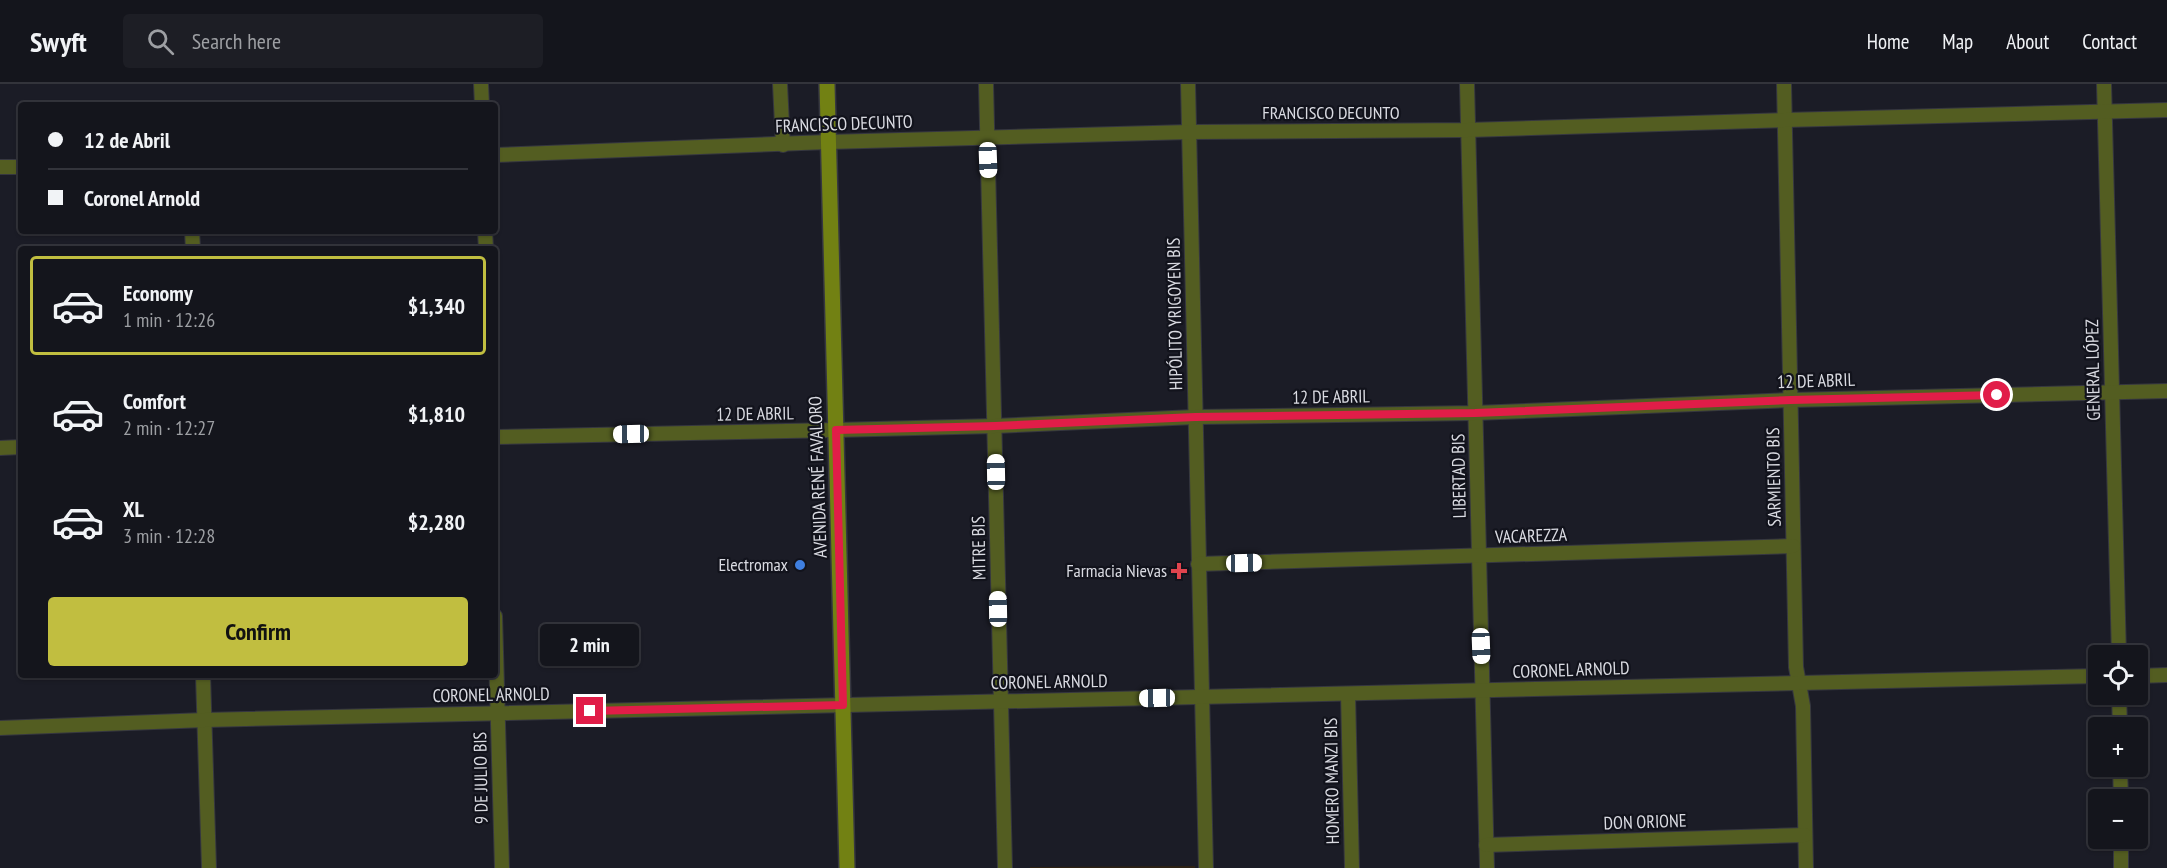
<!DOCTYPE html>
<meta charset="utf-8">
<style>
:root{--surface:#14151c;--page:#1d1e25;--text:#f1f3f6;--muted:#9d9fa3;--line:#33343b;--accent:#c1be40}
body{margin:0;font-family:"PT Sans Narrow",sans-serif;background:var(--page);color:var(--text);height:100vh;display:flex;flex-direction:column;font-size:22px;white-space:nowrap}
*{box-sizing:border-box;margin:0}
p{font-size:20px;color:var(--muted)}
.icon{flex:none;width:33px;height:33px;fill:none;stroke:currentColor;stroke-width:2;stroke-linecap:round;stroke-linejoin:round}
.map{position:relative;flex:1;overflow:hidden}
.sheet{position:absolute;left:18px;top:162px;width:480px;height:432px;display:flex;flex-direction:column;background:var(--surface);border-radius:6px;box-shadow:0 2px 4px #0004,0 0 0 2px var(--line)}
.sheet>*{flex:none}
.hud{position:absolute;left:18px;top:18px;width:480px;height:132px;border-radius:6px;box-shadow:0 2px 4px #0004,0 0 0 2px var(--line);display:grid;align-content:center;height:132px;padding:0 30px;background:var(--surface)}
.controls{position:absolute;left:2088px;top:561px;display:grid;gap:12px}
.controls a{display:grid;place-items:center;width:60px;height:60px;border-radius:6px;background:var(--surface);box-shadow:0 2px 4px #0004,0 0 0 2px var(--line);font-size:30px}
.end{position:absolute;width:27px;height:27px;margin:-14px;border:8px solid #e11d48;background:#fff;box-shadow:0 0 0 3px #fff}
.from{border-radius:50%}
.bubble{position:absolute;height:42px;border-radius:6px;background:var(--surface);box-shadow:0 2px 4px #0004,0 0 0 2px var(--line);font-size:20px;font-weight:800;line-height:42px;text-align:center}
.car{position:absolute;width:18px;height:36px;margin:-18px -9px;border-radius:8px;box-shadow:0 0 4px 2px #0007;background:linear-gradient(#fff 24%,#345 0 40%,#fff 0 76%,#345 0 86%,#fff 0)}
.hud b{display:flex;align-items:center;gap:21px;height:57px;font-size:22px}
.hud b+b{border-top:2px solid var(--line)}
.hud i{width:15px;height:15px;background:var(--text)}
ul{padding:10px 0 0;list-style:none}
li{display:flex;align-items:center;gap:18px;height:99px;margin:0 12px 9px;padding:0 18px;border:3px solid transparent;border-radius:6px}
li div{flex:1}
li b{display:block;font-size:22px}
li em{font-style:normal;font-weight:800}
li.selected{border-color:var(--accent)}
li>.icon{width:54px;height:54px;stroke-width:1.5}
.primary-button{display:flex;gap:12px;margin-top:auto;padding:12px 30px}
.primary-button a{flex:1;height:69px;border-radius:6px;background:var(--accent);color:#111;font-size:24px;font-weight:800;line-height:69px;text-align:center}
header{display:flex;align-items:center;gap:36px;box-sizing:border-box;height:84px;padding:0 30px;background:var(--surface);border-bottom:2px solid var(--line)}
header strong{font-size:28px}
nav{display:flex;gap:33px;margin-inline-start:auto;font-size:21px}
.search{width:420px;height:54px;background:var(--page);display:flex;align-items:center;gap:15px;box-sizing:border-box;padding:0 21px;border-radius:6px;color:var(--muted);font-size:22px}
.map>svg:first-child{display:block}
</style>
<header>
<strong>Swyft</strong>
<div class="search"><svg class="icon" aria-label="search" viewBox="0 0 24 24"><circle cx="10" cy="10" r="6"/><path d="M15 15l6 6"/></svg>Search here</div>
<nav><a>Home</a><a>Map</a><a>About</a><a>Contact</a></nav>
</header>
<div class="map">
<svg width="2167" height="784" viewBox="0 0 2167 784">
<rect width="100%" height="100%" fill="#1b1c26"/>
<path fill="#2e2214" d="M 1195,782 L 1195,784 L 1030,784 L 1030,783 Z"/>
<g fill="none" stroke-linecap="round" stroke-linejoin="round">
<g stroke="#363740" stroke-width="16">
<g id="street">
<path d="M 481,0 L 482,21"/>
<path d="M 780,0 L 783,61"/>
<path d="M 986,0 L 1005,784"/>
<path d="M 1188,0 L 1206,784"/>
<path d="M 1467,0 L 1487,784"/>
<path d="M 1784,0 L 1796,583 L 1803,622 L 1806,784"/>
<path d="M 2104,0 L 2119,572"/>
<path d="M 495,71 L 828,58 L 1189,48 L 1468,46 L 1785,36 L 2167,26"/>
<path d="M 0,83 L 21,83"/>
<path d="M 192,147 L 193,165"/>
<path d="M 485,147 L 486,165"/>
<path d="M 495,353 L 836,346 L 995,342 L 1195,333 L 1475,329 L 1791,316 L 2167,307"/>
<path d="M 0,364 L 21,363"/>
<path d="M 1198,480 L 1793,462"/>
<path d="M 495,532 L 502,784"/>
<path d="M 203,591 L 209,784"/>
<path d="M 2138,592 L 2167,591"/>
<path d="M 1348,610 L 1352,784"/>
<path d="M 2119,610 L 2120,644"/>
<path d="M 0,644 L 205,636 L 2098,592"/>
<path d="M 2120,682 L 2121,716"/>
<path d="M 2121,754 L 2121,784"/>
<path d="M 1486,761 L 1805,751"/>
</g>
</g>
<g stroke="#363740" stroke-width="18">
<path id="secondary" d="M 827,0 L 847,784"/>
</g>
<use href="#street" stroke="#535d21" stroke-width="14"/>
<use href="#secondary" stroke="#728113" stroke-width="15"/>
</g>
<g fill="none" stroke-linecap="round" stroke-linejoin="round">
<path stroke="#e11d48" stroke-width="8" d="M 590,627 L 843,621 L 836,346 L 995,342 L 1195,333 L 1475,329 L 1791,316 L 1997,311"/>
</g>
<circle fill="#3f7fe0" stroke="#12131c" stroke-width="2" cx="800" cy="481" r="6"/>
<path fill="#e0444e" stroke="#12131c" stroke-width="2" d="M1176 478h6v6h6v6h-6v6h-6v-6h-6v-6h6z"/>
<g text-anchor="middle" stroke-width="4.5" stroke-linejoin="round" paint-order="stroke">
<g font-size="18" fill="#dadbe2" stroke="#12131c">
<text x="1331" y="35">FRANCISCO DECUNTO</text>
<text transform="translate(844 40) rotate(-2)" y="6">FRANCISCO DECUNTO</text>
<text transform="translate(1175 230) rotate(-91)" y="6">HIPÓLITO YRIGOYEN BIS</text>
<text transform="translate(2093 286) rotate(-91)" y="6">GENERAL LÓPEZ</text>
<text transform="translate(1816 297) rotate(-2)" y="6">12 DE ABRIL</text>
<text transform="translate(1331 313) rotate(-1)" y="6">12 DE ABRIL</text>
<text transform="translate(755 330) rotate(-1)" y="6">12 DE ABRIL</text>
<text transform="translate(1459 392) rotate(-91)" y="6">LIBERTAD BIS</text>
<text transform="translate(818 393) rotate(-92)" y="6">AVENIDA RENÉ FAVALORO</text>
<text transform="translate(1774 393) rotate(-91)" y="6">SARMIENTO BIS</text>
<text transform="translate(1531 452) rotate(-2)" y="6">VACAREZZA</text>
<text transform="translate(979 464) rotate(-91)" y="6">MITRE BIS</text>
<text transform="translate(1571 586) rotate(-2)" y="6">CORONEL ARNOLD</text>
<text transform="translate(1049 598) rotate(-1)" y="6">CORONEL ARNOLD</text>
<text transform="translate(491 611) rotate(-1)" y="6">CORONEL ARNOLD</text>
<text transform="translate(481 694) rotate(-91)" y="6">9 DE JULIO BIS</text>
<text transform="translate(1332 697) rotate(-91)" y="6">HOMERO MANZI BIS</text>
<text transform="translate(1645 738) rotate(-2)" y="6">DON ORIONE</text>
</g>
<g font-size="18" fill="#dadbe2" stroke="#12131c" text-anchor="end">
<text x="788" y="487">Electromax</text>
<text x="1167" y="493">Farmacia Nievas</text>
</g>
</g>
</svg>
<div class="controls">
<a><svg class="icon" aria-label="locate" viewBox="0 0 24 24"><circle cx="12" cy="12" r="6"/><path d="M12 2v4M12 18v4M2 12h4M18 12h4"/></svg></a>
<a>+</a>
<a>−</a>
</div>
<i class="end from" style="left:1997px;top:311px"></i>
<i class="end" style="left:590px;top:627px"></i>
<div class="bubble" style="left:540px;top:540px;width:99px">2 min</div>
<i class="car" style="left:988px;top:76px;rotate:178deg"></i>
<i class="car" style="left:631px;top:350px;rotate:269deg"></i>
<i class="car" style="left:996px;top:388px;rotate:359deg"></i>
<i class="car" style="left:1244px;top:479px;rotate:89deg"></i>
<i class="car" style="left:998px;top:525px;rotate:359deg"></i>
<i class="car" style="left:1481px;top:562px;rotate:178deg"></i>
<i class="car" style="left:1157px;top:614px;rotate:269deg"></i>
<div class="hud">
<b><i class="from"></i>12 de Abril</b>
<b><i></i>Coronel Arnold</b>
</div>
<section class="sheet">
<ul>
<li class="selected"><svg class="icon" aria-label="car" viewBox="0 0 24 24"><path d="M5 17H2v-5l4-1 3-4h7l3 4 3 1v5h-3M9 17h6M6 11h13"/><circle cx="7" cy="17" r="2"/><circle cx="17" cy="17" r="2"/></svg><div><b>Economy</b><p>1 min · 12:26</p></div><em>$1,340</em></li>
<li><svg class="icon" aria-label="car" viewBox="0 0 24 24"><path d="M5 17H2v-5l4-1 3-4h7l3 4 3 1v5h-3M9 17h6M6 11h13"/><circle cx="7" cy="17" r="2"/><circle cx="17" cy="17" r="2"/></svg><div><b>Comfort</b><p>2 min · 12:27</p></div><em>$1,810</em></li>
<li><svg class="icon" aria-label="car" viewBox="0 0 24 24"><path d="M5 17H2v-5l4-1 3-4h7l3 4 3 1v5h-3M9 17h6M6 11h13"/><circle cx="7" cy="17" r="2"/><circle cx="17" cy="17" r="2"/></svg><div><b>XL</b><p>3 min · 12:28</p></div><em>$2,280</em></li>
</ul>
<div class="primary-button"><a>Confirm</a></div>
</section>
</div>
